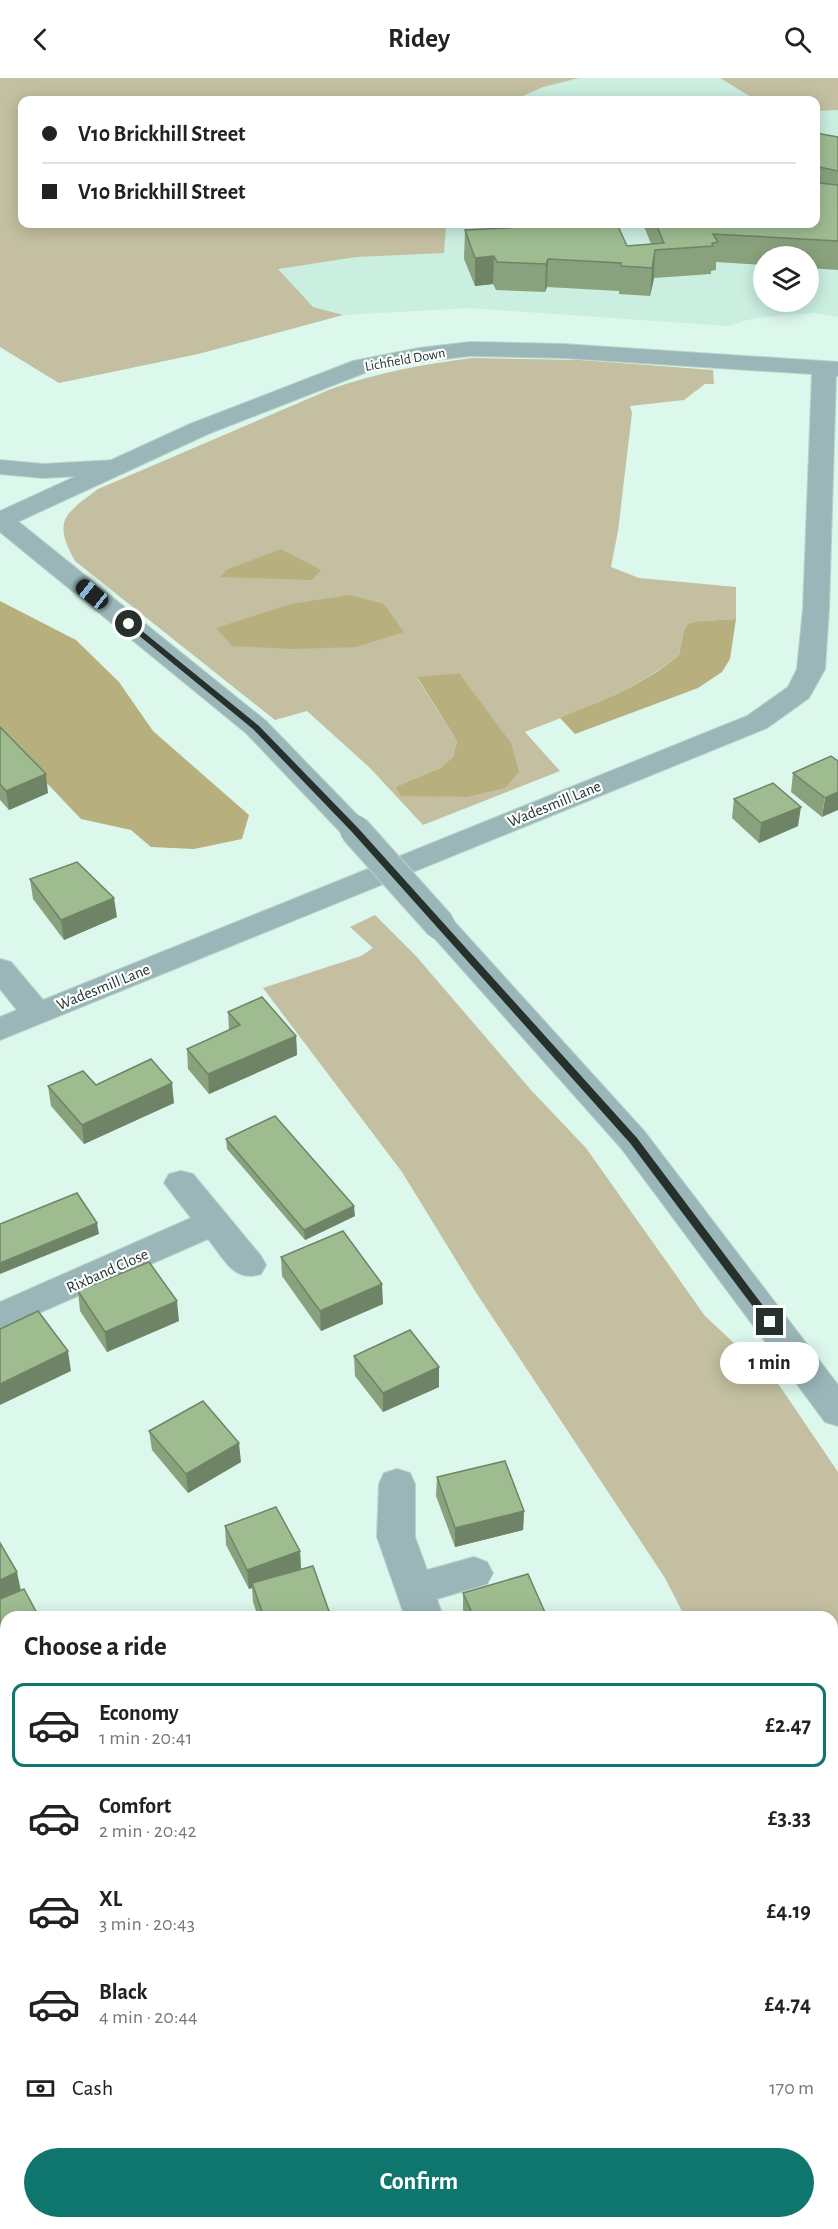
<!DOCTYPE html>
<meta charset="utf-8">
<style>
:root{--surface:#fff;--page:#f2f2f2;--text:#222;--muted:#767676;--line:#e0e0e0;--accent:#0f766e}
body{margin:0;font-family:"Alegreya Sans",sans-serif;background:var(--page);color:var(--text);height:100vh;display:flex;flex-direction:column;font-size:22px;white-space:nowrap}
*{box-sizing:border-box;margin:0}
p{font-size:20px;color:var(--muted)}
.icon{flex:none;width:33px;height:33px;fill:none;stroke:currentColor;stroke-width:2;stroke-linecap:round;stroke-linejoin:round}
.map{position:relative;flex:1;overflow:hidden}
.sheet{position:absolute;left:0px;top:1533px;width:838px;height:618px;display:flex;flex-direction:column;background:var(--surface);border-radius:18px 18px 0 0;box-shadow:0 3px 15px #0003}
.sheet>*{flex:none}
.guide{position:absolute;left:18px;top:18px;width:802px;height:132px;border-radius:12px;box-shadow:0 3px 15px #0003;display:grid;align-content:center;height:132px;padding:0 24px;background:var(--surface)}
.buttons{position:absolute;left:753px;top:168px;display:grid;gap:12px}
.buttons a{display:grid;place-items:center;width:66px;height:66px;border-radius:50%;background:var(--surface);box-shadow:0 3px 15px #0003;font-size:30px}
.end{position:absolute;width:27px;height:27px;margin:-14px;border:8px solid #26312c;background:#fff;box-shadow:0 0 0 3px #fff}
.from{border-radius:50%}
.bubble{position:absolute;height:42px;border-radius:21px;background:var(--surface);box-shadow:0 3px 15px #0003;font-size:20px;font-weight:700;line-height:42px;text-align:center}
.car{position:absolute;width:18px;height:36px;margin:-18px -9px;border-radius:8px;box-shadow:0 0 4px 2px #0007;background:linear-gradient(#222 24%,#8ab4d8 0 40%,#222 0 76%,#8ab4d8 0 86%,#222 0)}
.guide b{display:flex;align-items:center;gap:21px;height:57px;font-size:22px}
.guide b+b{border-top:2px solid var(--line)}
.guide i{width:15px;height:15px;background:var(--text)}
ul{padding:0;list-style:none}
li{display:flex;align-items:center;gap:18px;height:84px;margin:0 12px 9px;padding:0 12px;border:3px solid transparent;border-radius:12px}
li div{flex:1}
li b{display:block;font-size:22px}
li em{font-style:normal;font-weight:700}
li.on{border-color:var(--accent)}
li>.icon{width:54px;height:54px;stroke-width:1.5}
h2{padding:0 24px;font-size:27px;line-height:72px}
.pay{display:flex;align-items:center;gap:15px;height:66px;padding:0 24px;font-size:22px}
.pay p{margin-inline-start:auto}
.button{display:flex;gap:12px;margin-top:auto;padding:12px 24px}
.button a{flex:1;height:69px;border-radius:36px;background:var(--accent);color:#fff;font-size:24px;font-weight:700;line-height:69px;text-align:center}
header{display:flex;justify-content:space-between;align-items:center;height:78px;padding:0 24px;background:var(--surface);font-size:27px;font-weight:700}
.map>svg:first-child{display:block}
</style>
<header><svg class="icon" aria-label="back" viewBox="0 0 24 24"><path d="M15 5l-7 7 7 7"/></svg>Ridey<svg class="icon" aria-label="search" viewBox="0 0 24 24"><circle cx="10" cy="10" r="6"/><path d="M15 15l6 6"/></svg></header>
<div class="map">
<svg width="838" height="2151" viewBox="0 0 838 2151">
<rect width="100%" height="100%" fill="#dcf7ec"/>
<path fill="#caeee0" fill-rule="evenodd" d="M 0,0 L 838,0 L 838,239 L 816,235 L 783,237 L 751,241 L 728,248 L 468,230 L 343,237 L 198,276 L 59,305 L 0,269 ZM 22,22 L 816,22 L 816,146 L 22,146 ZM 764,178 L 808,178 L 808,224 L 764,224 Z"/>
<g fill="#c3bfa0" fill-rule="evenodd">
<path d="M 0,0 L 579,0 L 543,9 L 514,22 L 22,22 L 22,146 L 451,146 L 446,148 L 444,175 L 356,179 L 278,191 L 313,229 L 343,237 L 198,276 L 59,305 L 0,269 Z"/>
<path d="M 720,0 L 838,0 L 838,32 L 816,33 L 816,22 L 756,22 Z"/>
<path d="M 472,280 L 580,282 L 713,292 L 714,306 L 705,306 L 684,322 L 630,328 L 632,335 L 618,453 L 611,489 L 639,500 L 736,509 L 736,541 L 701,543 L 683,556 L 679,577 C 635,613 578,633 525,654 L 560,693 L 423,747 L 370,690 L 307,633 L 275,642 L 75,483 C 52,442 65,436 98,411 L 331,311 C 377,295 423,286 472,280 ZM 459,595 L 467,719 L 401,717 L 395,709 L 440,690 L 453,679 L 457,663 L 417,600 Z"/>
<path d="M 375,837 L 416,878 L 531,1012 L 586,1070 L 705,1238 L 779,1307 L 838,1394 L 838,2151 L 581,2151 L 591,2145 L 832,2145 L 832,1539 L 685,1539 L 665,1500 L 475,1213 L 402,1094 L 263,910 L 361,878 L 373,870 L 350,849 Z"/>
</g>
<g fill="#b7b07e">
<path d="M 281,471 L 321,492 L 312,502 L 220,499 L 226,492 Z"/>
<path d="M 350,517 L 384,526 L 404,554 L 356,569 L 293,571 L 232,568 L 216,550 L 291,526 Z"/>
<path d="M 0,523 L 76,562 L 119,604 L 153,653 L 249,737 L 242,761 L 194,771 L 151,769 L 131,752 L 81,741 L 0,656 Z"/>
<path d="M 736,541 L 730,581 L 722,594 L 698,610 L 575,656 L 560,640 C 602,623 645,606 679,577 L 683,556 L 688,546 L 701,543 Z"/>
<path d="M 459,595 L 511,665 L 519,694 L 505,710 L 467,719 L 401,718 L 395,709 L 440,690 L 453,679 L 457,663 L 417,599 Z"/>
</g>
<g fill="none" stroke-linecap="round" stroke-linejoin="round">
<g stroke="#bbd3c9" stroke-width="2">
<g id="minor">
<path d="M 470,264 L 563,266 L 838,284 L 838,298 L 836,298 L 829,531 L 825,591 L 809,620 L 767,650 L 0,962 L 0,939 L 17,932 L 0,911 L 0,881 L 11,884 L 43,922 L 747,638 L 788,609 L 797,591 L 803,531 L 812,296 L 563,280 L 470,278 L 419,284 L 367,294 L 208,356 L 11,447 L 0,449 L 0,433 L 190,346 L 353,283 L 419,270 Z"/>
<path d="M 181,1093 L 193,1096 L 261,1178 L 266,1187 L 261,1196 C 233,1205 224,1180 208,1161 L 0,1252 L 0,1224 L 191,1140 L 164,1105 L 169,1096 Z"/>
<path d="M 397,1391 L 410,1395 L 415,1406 L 415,1459 L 427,1492 L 474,1479 L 487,1484 L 493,1495 L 487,1506 L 437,1521 L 443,1539 L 405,1539 L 377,1459 L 379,1406 L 384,1395 Z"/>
<path d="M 6,1843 L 6,1883 L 0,1884 L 0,1844 Z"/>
</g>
</g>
<g stroke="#bbd3c9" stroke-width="2">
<g id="tertiary">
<path d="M 0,382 L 43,386 L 116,382 L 125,384 L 128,389 L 125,394 L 116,396 L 43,400 L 0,396 Z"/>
<path d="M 0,433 L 9,436 L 266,643 L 365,745 L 370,752 L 365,759 L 355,761 L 345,759 L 246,655 L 0,454 Z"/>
<path d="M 440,837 L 451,840 L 645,1054 L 838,1307 L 838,1348 L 825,1344 L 621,1070 L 429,854 L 425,847 L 429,840 Z"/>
</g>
</g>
<use href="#minor" fill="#9bb6b9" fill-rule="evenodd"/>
<use href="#tertiary" fill="#9bb6b9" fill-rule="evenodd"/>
<g stroke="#bbd3c9" stroke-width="32" stroke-linecap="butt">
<path id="tertiary-bridge" d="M 355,752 L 440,847"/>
</g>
<use href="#tertiary-bridge" stroke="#9bb6b9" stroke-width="30"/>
</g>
<g fill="#89a27d">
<path d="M 816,55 L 838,59 L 838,192 L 808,190 L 808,178 L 764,178 L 764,187 L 716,184 L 716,192 L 711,193 L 711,196 L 654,200 L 650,218 L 619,216 L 619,213 L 547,209 L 545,214 L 496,212 L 493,206 L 475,208 L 464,181 L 465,152 L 627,168 L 651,166 L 643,146 L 816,146 Z"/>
<path d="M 0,649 L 48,715 L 9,732 L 0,722 Z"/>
<path d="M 831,678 L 822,739 L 791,714 L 793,695 Z"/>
<path d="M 734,721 L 798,748 L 759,765 L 732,740 Z"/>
<path d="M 30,801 L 117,839 L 64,862 L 33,821 Z"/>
<path d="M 228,934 L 296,958 L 297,977 L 209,1016 L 188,991 L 187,971 L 229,952 Z"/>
<path d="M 96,1007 L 174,1025 L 84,1066 L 51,1028 L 48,1008 Z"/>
<path d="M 226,1061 L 355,1138 L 305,1162 L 227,1071 Z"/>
<path d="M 281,1179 L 383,1226 L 321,1253 L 282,1198 Z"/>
<path d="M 78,1213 L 179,1243 L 107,1274 L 80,1233 Z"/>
<path d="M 354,1278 L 439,1309 L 383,1334 L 355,1298 Z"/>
<path d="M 149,1353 L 241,1384 L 188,1415 L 152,1372 Z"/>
<path d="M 437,1399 L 524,1433 L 523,1452 L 455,1469 L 436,1418 Z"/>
<path d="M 225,1448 L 300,1473 L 301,1492 L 331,1539 L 258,1539 L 253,1524 L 252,1510 L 249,1511 L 226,1467 Z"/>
<path d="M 0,1465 L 6,1539 L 6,1656 L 0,1642 Z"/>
<path d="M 463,1515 L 547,1539 L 465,1539 L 463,1534 Z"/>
</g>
<g fill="#6f8466">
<path d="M 655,172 L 654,200 L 650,218 L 652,190 Z"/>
<path d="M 494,178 L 493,206 L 475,208 L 475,180 Z"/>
<path d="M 548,181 L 547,209 L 545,214 L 546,186 Z"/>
<path d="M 46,696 L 48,715 L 9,732 L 6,713 Z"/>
<path d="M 838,714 L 838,732 L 822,739 L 825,720 Z"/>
<path d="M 801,729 L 798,748 L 759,765 L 761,745 Z"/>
<path d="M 114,820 L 117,839 L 64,862 L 61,842 Z"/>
<path d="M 296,958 L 297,977 L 209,1016 L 208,996 Z"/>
<path d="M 172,1005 L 174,1025 L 84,1066 L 82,1047 Z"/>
<path d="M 354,1128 L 355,1138 L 305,1162 L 304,1152 Z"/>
<path d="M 97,1145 L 99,1156 L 0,1196 L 0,1185 Z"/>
<path d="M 382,1206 L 383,1226 L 321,1253 L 320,1233 Z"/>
<path d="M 177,1223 L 179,1243 L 107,1274 L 105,1254 Z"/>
<path d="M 68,1273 L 71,1293 L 0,1327 L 0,1306 Z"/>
<path d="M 439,1289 L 439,1309 L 383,1334 L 383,1315 Z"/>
<path d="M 239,1365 L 241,1384 L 188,1415 L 186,1396 Z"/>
<path d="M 524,1433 L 523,1452 L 455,1469 L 455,1450 Z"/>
<path d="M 300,1473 L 301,1492 L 252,1505 L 252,1510 L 249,1511 L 247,1492 Z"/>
<path d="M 17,1494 L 21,1513 L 0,1522 L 0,1502 Z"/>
<path d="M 6,1577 L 6,1597 L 0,1600 L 0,1579 Z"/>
<path d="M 360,2145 L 368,2145 L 368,2148 L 367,2151 L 357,2151 Z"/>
</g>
<g fill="#9fbc91" stroke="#6f8466" stroke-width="1.5">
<path d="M 816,55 L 838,59 L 838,93 L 819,89 L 819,105 L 838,107 L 838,163 L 713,156 L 718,164 L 712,165 L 713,168 L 655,172 L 652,190 L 621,188 L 621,185 L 548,181 L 546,186 L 497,184 L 494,178 L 475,180 L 465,152 L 583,146 L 617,146 L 627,168 L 664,165 L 656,146 L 816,146 Z"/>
<path d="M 0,649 L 46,696 L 6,713 L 0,706 Z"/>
<path d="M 831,678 L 838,683 L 838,714 L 825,720 L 793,695 Z"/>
<path d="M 773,705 L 801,729 L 761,745 L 734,721 Z"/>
<path d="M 77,784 L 114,820 L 61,842 L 30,801 Z"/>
<path d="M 262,919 L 296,958 L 208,996 L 187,971 L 240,947 L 228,934 Z"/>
<path d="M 151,981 L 172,1005 L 82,1047 L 48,1008 L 83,993 L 96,1007 Z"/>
<path d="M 275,1038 L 354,1128 L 304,1152 L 226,1061 Z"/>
<path d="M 77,1115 L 97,1145 L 0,1185 L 0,1146 Z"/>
<path d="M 343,1153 L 382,1206 L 320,1233 L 281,1179 Z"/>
<path d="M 149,1184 L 177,1223 L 105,1254 L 78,1213 Z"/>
<path d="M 38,1233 L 68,1273 L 0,1306 L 0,1251 Z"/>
<path d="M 410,1252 L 439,1289 L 383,1315 L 354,1278 Z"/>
<path d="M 203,1323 L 239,1365 L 186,1396 L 149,1353 Z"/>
<path d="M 505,1383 L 524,1433 L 455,1450 L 437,1399 Z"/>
<path d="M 276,1429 L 300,1473 L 247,1492 L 225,1448 Z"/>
<path d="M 0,1465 L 17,1494 L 0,1502 Z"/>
<path d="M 313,1488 L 331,1539 L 264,1539 L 252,1505 Z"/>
<path d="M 528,1496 L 547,1539 L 474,1539 L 463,1515 Z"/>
<path d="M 24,1511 L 39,1539 L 6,1539 L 6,1577 L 0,1579 L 0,1521 Z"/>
<path d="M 6,1594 L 6,1646 L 0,1632 L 0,1596 Z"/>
<path d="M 276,2145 L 360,2145 L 357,2151 L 274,2151 L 273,2150 Z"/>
</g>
<path fill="#26312c" d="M 126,544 L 131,544 L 259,648 L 358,750 L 637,1060 L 773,1241 L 773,1246 L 766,1246 L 630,1065 L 352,754 L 253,651 L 126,547 Z"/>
<g text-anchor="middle" stroke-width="4.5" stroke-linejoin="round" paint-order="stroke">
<g font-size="14" fill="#26312c" stroke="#f9fefc">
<text transform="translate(405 281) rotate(-10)" y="5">Lichfield Down</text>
</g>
<g font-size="16" fill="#26312c" stroke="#f9fefc">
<text transform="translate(554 725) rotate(-22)" y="6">Wadesmill Lane</text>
<text transform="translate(103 908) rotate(-22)" y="6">Wadesmill Lane</text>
<text transform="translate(107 1192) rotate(-24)" y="6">Rixband Close</text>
</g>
</g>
</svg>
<div class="buttons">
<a><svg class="icon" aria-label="layers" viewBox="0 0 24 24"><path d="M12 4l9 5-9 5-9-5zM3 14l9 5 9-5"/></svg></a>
</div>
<i class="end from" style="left:129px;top:546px"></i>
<i class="end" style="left:770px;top:1244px"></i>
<div class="bubble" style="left:720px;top:1264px;width:99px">1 min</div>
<i class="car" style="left:92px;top:516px;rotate:309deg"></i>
<div class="guide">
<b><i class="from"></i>V10 Brickhill Street</b>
<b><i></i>V10 Brickhill Street</b>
</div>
<section class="sheet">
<h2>Choose a ride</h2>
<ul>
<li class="on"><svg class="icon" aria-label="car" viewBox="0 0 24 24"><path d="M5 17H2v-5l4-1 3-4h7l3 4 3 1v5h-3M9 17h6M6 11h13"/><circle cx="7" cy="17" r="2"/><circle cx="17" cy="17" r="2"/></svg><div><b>Economy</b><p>1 min · 20:41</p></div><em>£2.47</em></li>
<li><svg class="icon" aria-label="car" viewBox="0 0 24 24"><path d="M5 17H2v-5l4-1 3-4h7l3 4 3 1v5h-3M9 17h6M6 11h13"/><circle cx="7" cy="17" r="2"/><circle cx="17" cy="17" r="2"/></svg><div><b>Comfort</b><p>2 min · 20:42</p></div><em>£3.33</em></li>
<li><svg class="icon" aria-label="car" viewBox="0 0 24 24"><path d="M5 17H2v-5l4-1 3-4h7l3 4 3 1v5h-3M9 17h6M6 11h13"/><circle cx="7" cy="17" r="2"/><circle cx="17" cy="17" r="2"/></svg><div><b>XL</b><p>3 min · 20:43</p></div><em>£4.19</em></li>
<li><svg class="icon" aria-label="car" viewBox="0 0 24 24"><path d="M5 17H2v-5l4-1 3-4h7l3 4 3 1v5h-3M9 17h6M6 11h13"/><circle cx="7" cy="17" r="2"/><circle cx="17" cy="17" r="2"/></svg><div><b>Black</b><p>4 min · 20:44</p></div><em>£4.74</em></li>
</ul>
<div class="pay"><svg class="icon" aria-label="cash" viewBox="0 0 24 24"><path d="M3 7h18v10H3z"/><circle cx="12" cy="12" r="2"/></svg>Cash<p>170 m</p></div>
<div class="button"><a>Confirm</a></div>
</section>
</div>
